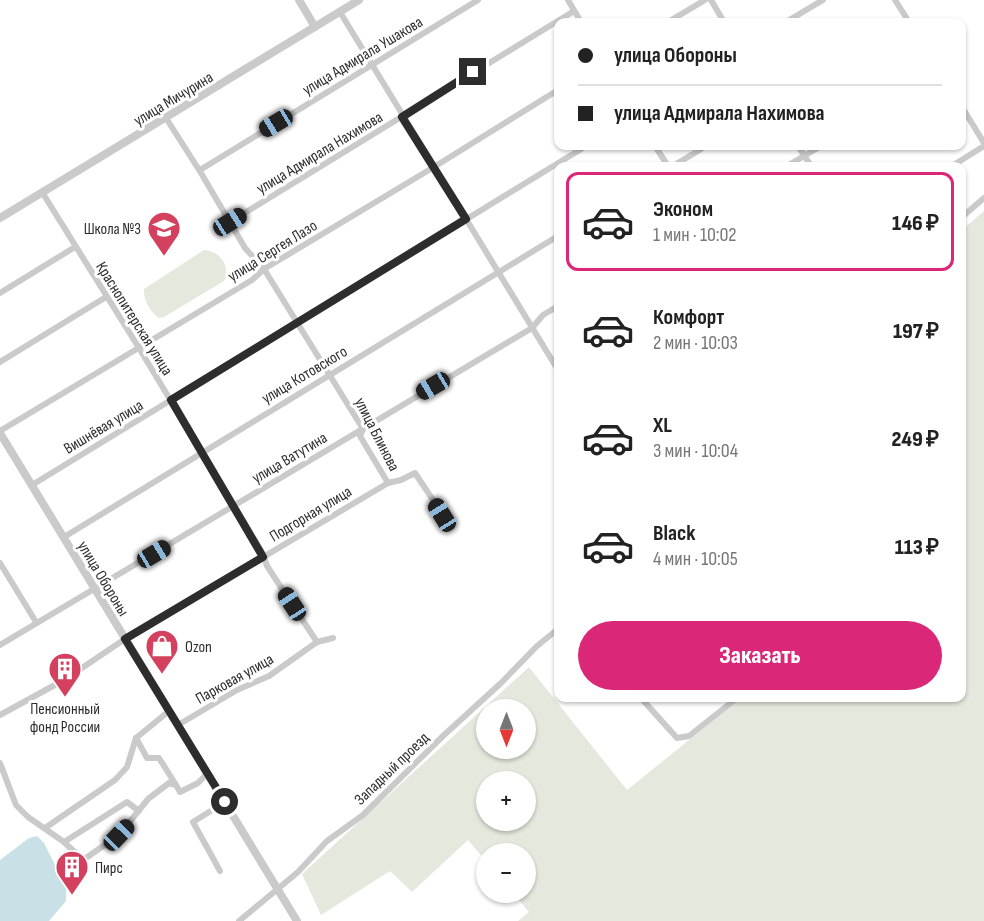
<!DOCTYPE html>
<html lang="ru">
<meta charset="utf-8">
<style>
:root{--surface:#fff;--page:#f6f6f6;--text:#222;--muted:#767676;--line:#e0e0e0;--accent:#db2777}
body{margin:0;font-family:"Sofia Sans Condensed",sans-serif;background:var(--page);color:var(--text);height:100vh;display:flex;flex-direction:column;font-size:22px;white-space:nowrap}
*{box-sizing:border-box;margin:0}
p{font-size:20px;color:var(--muted)}
.icon{flex:none;width:33px;height:33px;fill:none;stroke:currentColor;stroke-width:2;stroke-linecap:round;stroke-linejoin:round}
.map{position:relative;flex:1;overflow:hidden}
.panel{position:absolute;left:554px;top:162px;width:412px;height:540px;display:flex;flex-direction:column;background:var(--surface);border-radius:12px;box-shadow:0 2px 4px #0004}
.panel>*{flex:none}
.hud{position:absolute;left:554px;top:18px;width:412px;height:132px;border-radius:12px;box-shadow:0 2px 4px #0004;display:grid;align-content:center;height:132px;padding:0 24px;background:var(--surface)}
.needle{width:39px;rotate:180deg}
.buttons{position:absolute;left:476px;top:699px;display:grid;gap:12px}
.buttons a{display:grid;place-items:center;width:60px;height:60px;border-radius:50%;background:var(--surface);box-shadow:0 2px 4px #0004;font-size:30px}
.end{position:absolute;width:27px;height:27px;margin:-14px;border:8px solid #2d2d2d;background:#fff;box-shadow:0 0 0 3px #fff}
.from{border-radius:50%}
.car{position:absolute;width:18px;height:36px;margin:-18px -9px;border-radius:8px;box-shadow:0 0 4px 2px #0007;background:linear-gradient(#222 24%,#8ab4d8 0 40%,#222 0 76%,#8ab4d8 0 86%,#222 0)}
.hud b{display:flex;align-items:center;gap:21px;height:57px;font-size:22px}
.hud b+b{border-top:2px solid var(--line)}
.hud i{width:15px;height:15px;background:var(--text)}
ul{padding:10px 0 0;list-style:none}
li{display:flex;align-items:center;gap:18px;height:99px;margin:0 12px 9px;padding:0 12px;border:3px solid transparent;border-radius:12px}
li div{flex:1}
li b{display:block;font-size:22px}
li em{font-style:normal;font-weight:800}
li.selected{border-color:var(--accent)}
li>.icon{width:54px;height:54px;stroke-width:1.5}
.button{display:flex;gap:12px;margin-top:auto;padding:12px 24px}
.button a{flex:1;height:69px;border-radius:36px;background:var(--accent);color:#fff;font-size:24px;font-weight:800;line-height:69px;text-align:center}
.map>svg:first-child{display:block}
</style>
<div class="map">
<svg width="984" height="921" viewBox="0 0 984 921">
<rect width="100%" height="100%" fill="#fff"/>
<g fill="#e5e9dd" fill-rule="evenodd">
<path d="M 984,211 L 984,921 L 518,921 L 529,912 L 513,893 L 525,892 L 525,854 L 486,854 L 486,861 L 468,840 L 412,892 L 390,871 L 321,915 L 302,874 L 529,667 L 627,790 L 741,698 L 962,698 L 962,230 ZM 486,710 L 525,710 L 525,748 L 486,748 ZM 486,782 L 525,782 L 525,820 L 486,820 Z"/>
<path d="M 204,250 C 220,251 231,266 224,281 L 164,317 L 159,318 C 150,312 143,300 144,289 Z"/>
</g>
<path fill="#cae0e7" d="M 37,836 L 44,843 L 66,887 L 66,901 L 49,921 L 0,921 L 0,860 L 29,838 Z"/>
<g fill="none" stroke-linecap="round" stroke-linejoin="round">
<g stroke="#cacaca" stroke-width="6">
<path d="M 568,0 L 581,22"/>
<path d="M 711,0 L 724,22"/>
<path d="M 895,0 L 909,22"/>
<path d="M 340,12 L 558,370"/>
<path d="M 668,22 L 705,0"/>
<path d="M 786,22 L 823,0"/>
<path d="M 962,107 L 984,143"/>
<path d="M 166,118 L 201,173 L 245,248 L 264,269 L 363,429 L 360,436 L 388,483 L 401,480 L 415,473 L 443,515"/>
<path d="M 655,146 L 668,166"/>
<path d="M 798,146 L 811,166"/>
<path d="M 673,166 L 706,146"/>
<path d="M 787,166 L 821,146"/>
<path d="M 952,166 L 984,146"/>
<path d="M 200,170 L 478,0"/>
<path d="M 42,192 L 139,348 L 262,552 L 267,566 L 317,642"/>
<path d="M 962,217 L 984,198"/>
<path d="M 230,222 L 574,11"/>
<path d="M 0,293 L 75,247"/>
<path d="M 0,362 L 106,297"/>
<path d="M 0,431 L 252,280 L 264,269 L 434,167 L 558,90"/>
<path d="M 32,485 L 586,146"/>
<path d="M 64,537 L 558,236"/>
<path d="M 0,563 L 36,622"/>
<path d="M 0,645 L 532,328 L 543,315 L 558,306"/>
<path d="M 641,698 L 677,738 L 689,736 L 737,698"/>
<path d="M 0,715 L 64,680 L 125,639 L 388,483"/>
<path d="M 178,725 L 237,690 L 269,676 L 317,642 L 333,638"/>
<path d="M 136,738 L 147,758 L 159,758 L 176,785"/>
<path d="M 0,763 L 16,805 L 28,817 L 64,842 L 83,860 L 119,835 L 148,799 L 169,783 L 176,785 L 180,792 L 198,783 L 207,774"/>
<path d="M 45,828 L 115,780 L 127,767 L 136,738 L 169,711"/>
<path d="M 64,842 L 127,802 L 139,811"/>
<path d="M 220,871 L 193,822 L 225,802"/>
<path d="M 239,921 L 298,872 L 327,841 L 363,815 L 443,736 L 501,683 L 537,646 L 558,629"/>
</g>
<g stroke="#cacaca" stroke-width="8">
<path d="M 299,0 L 315,27"/>
<path d="M 0,218 L 359,0"/>
<path d="M 0,433 L 297,921"/>
</g>
</g>
<g fill="none" stroke-linecap="round" stroke-linejoin="round">
<path stroke="#2d2d2d" stroke-width="8" d="M 225,802 L 125,639 L 263,557 L 171,400 L 466,219 L 402,117 L 473,72"/>
</g>
<defs>
<g id="school-pin" transform="scale(1.725)"><path d="M0 17L-7.5 6A9.5 9.5 0 1 1 7.5 6Z" fill="#d3415e" stroke="#fff"/><path d="M0-5L7-2L0 1L-7-2ZM-4 1L0 2.5L4 1V4Q0 6-4 4Z" fill="#fff"/></g>
<g id="shop-pin" transform="scale(1.725)"><path d="M0 17L-7.5 6A9.5 9.5 0 1 1 7.5 6Z" fill="#d3415e" stroke="#fff"/><path d="M-5-2.5h2.3a2.7 3.5 0 0 1 5.4 0H5L5.5 6h-11ZM-1.5-2.5h3a1.5 2.3 0 0 0-3 0Z" fill="#fff"/></g>
<g id="building-pin" transform="scale(1.725)"><path d="M0 17L-7.5 6A9.5 9.5 0 1 1 7.5 6Z" fill="#d3415e" stroke="#fff"/><path d="M-4-6H4V6H1V3H-1V6H-4ZM-2.5-4.3h1.7v1.8h-1.7ZM.8-4.3h1.7v1.8H.8ZM-2.5-1h1.7V.8h-1.7ZM.8-1h1.7V.8H.8Z" fill="#fff"/></g>
</defs>
<g fill-rule="evenodd">
<use href="#school-pin" x="164" y="228"/>
<use href="#shop-pin" x="162" y="646"/>
<use href="#building-pin" x="65" y="669"/>
<use href="#building-pin" x="72" y="867"/>
</g>
<g text-anchor="middle" stroke-width="6" stroke-linejoin="round" paint-order="stroke">
<g font-size="16" fill="#2d2d2d" stroke="#fff">
<text transform="translate(362 55) rotate(-31)" y="6">улица Адмирала Ушакова</text>
<text transform="translate(173 98) rotate(-31)" y="6">улица Мичурина</text>
<text transform="translate(319 152) rotate(-31)" y="6">улица Адмирала Нахимова</text>
<text transform="translate(272 250) rotate(-32)" y="6">улица Сергея Лазо</text>
<text transform="translate(135 318) rotate(58)" y="6">Краснопитерская улица</text>
<text transform="translate(304 374) rotate(-31)" y="6">улица Котовского</text>
<text transform="translate(103 426) rotate(-31)" y="6">Вишнёвая улица</text>
<text transform="translate(378 434) rotate(63)" y="6">улица Блинова</text>
<text transform="translate(289 457) rotate(-31)" y="6">улица Ватутина</text>
<text transform="translate(310 513) rotate(-31)" y="6">Подгорная улица</text>
<text transform="translate(104 578) rotate(59)" y="6">улица Обороны</text>
<text transform="translate(234 678) rotate(-29)" y="6">Парковая улица</text>
<text transform="translate(391 768) rotate(-44)" y="6">Западный проезд</text>
</g>
<g font-size="16" fill="#2d2d2d" stroke="#fff" text-anchor="start">
<text x="141" y="234" text-anchor="end">Школа №3</text>
<text x="185" y="652">Ozon</text>
<text x="65" y="714" text-anchor="middle">Пенсионный<tspan x="65" dy="18">фонд России</tspan></text>
<text x="95" y="873">Пирс</text>
</g>
</g>
</svg>
<div class="buttons">
<a><svg class="needle" viewBox="-14 -14 28 28"><path d="M0-13l5 13h-10z" fill="#e53935"/><path d="M0 13l5-13h-10z" fill="#767676"/></svg></a>
<a>+</a>
<a>−</a>
</div>
<i class="end from" style="left:225px;top:802px"></i>
<i class="end" style="left:473px;top:72px"></i>
<i class="car" style="left:276px;top:123px;rotate:239deg"></i>
<i class="car" style="left:230px;top:222px;rotate:58deg"></i>
<i class="car" style="left:433px;top:386px;rotate:240deg"></i>
<i class="car" style="left:442px;top:515px;rotate:328deg"></i>
<i class="car" style="left:154px;top:554px;rotate:59deg"></i>
<i class="car" style="left:292px;top:604px;rotate:327deg"></i>
<i class="car" style="left:119px;top:835px;rotate:44deg"></i>
<div class="hud">
<b><i class="from"></i>улица Обороны</b>
<b><i></i>улица Адмирала Нахимова</b>
</div>
<section class="panel">
<ul>
<li class="selected"><svg class="icon" aria-label="car" viewBox="0 0 24 24"><path d="M5 17H2v-5l4-1 3-4h7l3 4 3 1v5h-3M9 17h6M6 11h13"/><circle cx="7" cy="17" r="2"/><circle cx="17" cy="17" r="2"/></svg><div><b>Эконом</b><p>1 мин · 10:02</p></div><em>146 ₽</em></li>
<li><svg class="icon" aria-label="car" viewBox="0 0 24 24"><path d="M5 17H2v-5l4-1 3-4h7l3 4 3 1v5h-3M9 17h6M6 11h13"/><circle cx="7" cy="17" r="2"/><circle cx="17" cy="17" r="2"/></svg><div><b>Комфорт</b><p>2 мин · 10:03</p></div><em>197 ₽</em></li>
<li><svg class="icon" aria-label="car" viewBox="0 0 24 24"><path d="M5 17H2v-5l4-1 3-4h7l3 4 3 1v5h-3M9 17h6M6 11h13"/><circle cx="7" cy="17" r="2"/><circle cx="17" cy="17" r="2"/></svg><div><b>XL</b><p>3 мин · 10:04</p></div><em>249 ₽</em></li>
<li><svg class="icon" aria-label="car" viewBox="0 0 24 24"><path d="M5 17H2v-5l4-1 3-4h7l3 4 3 1v5h-3M9 17h6M6 11h13"/><circle cx="7" cy="17" r="2"/><circle cx="17" cy="17" r="2"/></svg><div><b>Black</b><p>4 мин · 10:05</p></div><em>113 ₽</em></li>
</ul>
<div class="button"><a>Заказать</a></div>
</section>
</div>
